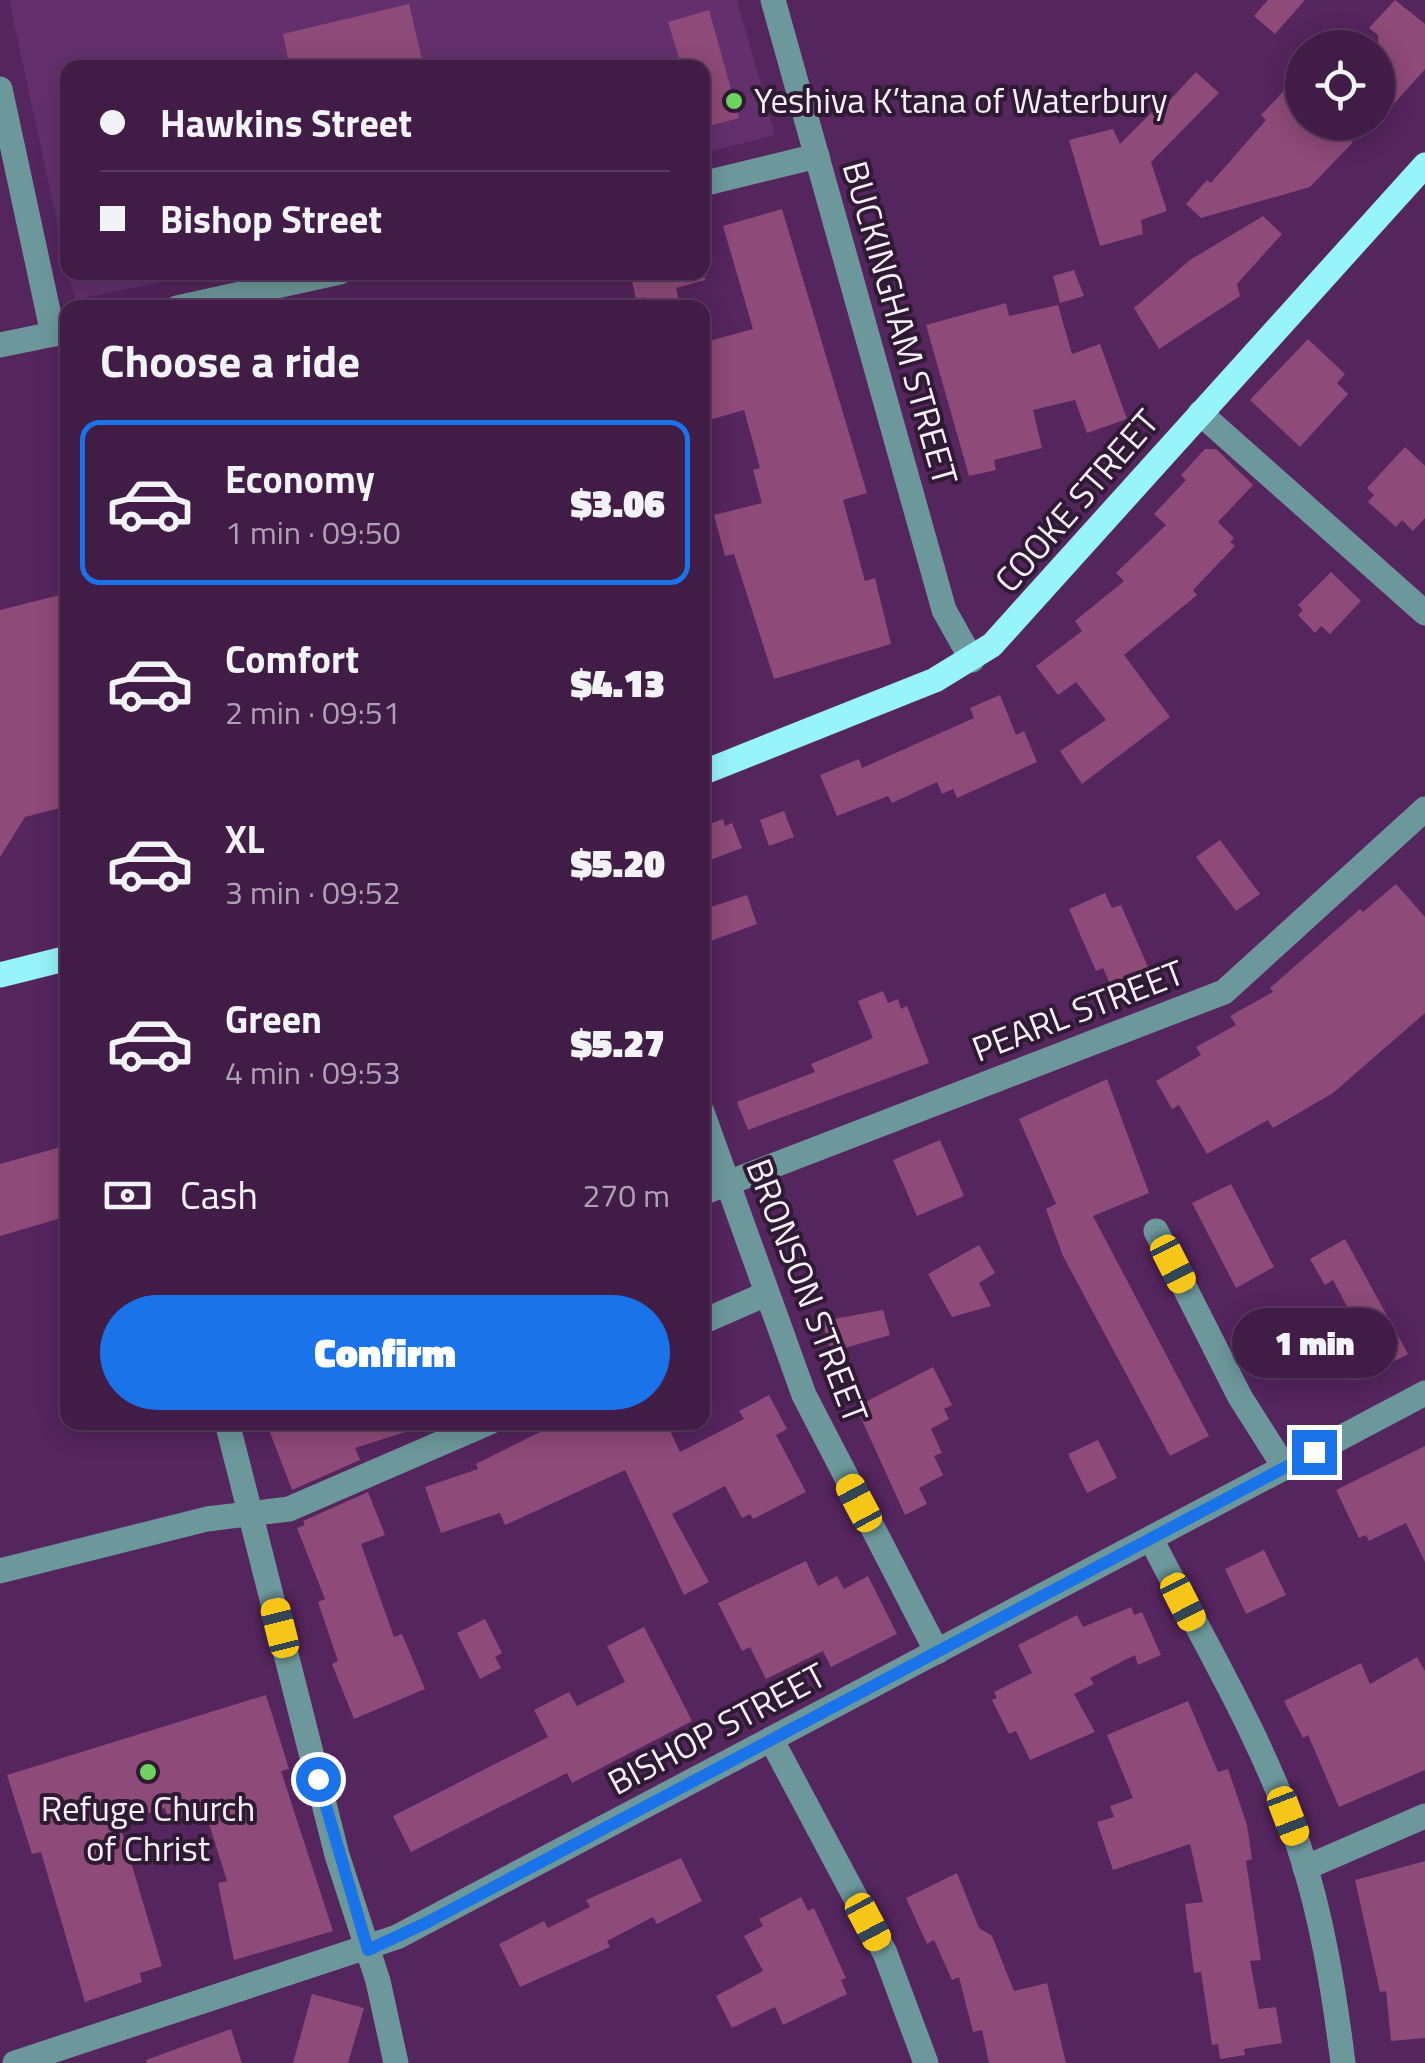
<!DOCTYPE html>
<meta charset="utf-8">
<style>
:root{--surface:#401c46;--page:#47254d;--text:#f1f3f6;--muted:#aea1b3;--line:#593a5f;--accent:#1a73e8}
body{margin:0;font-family:"Titillium Web",sans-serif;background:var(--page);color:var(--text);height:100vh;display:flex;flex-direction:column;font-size:38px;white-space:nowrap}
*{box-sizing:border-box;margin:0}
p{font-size:32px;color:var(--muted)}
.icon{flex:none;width:55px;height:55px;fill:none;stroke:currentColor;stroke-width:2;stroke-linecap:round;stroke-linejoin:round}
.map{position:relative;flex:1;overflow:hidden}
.panel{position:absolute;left:60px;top:300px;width:650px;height:1130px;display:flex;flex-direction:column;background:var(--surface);border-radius:20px;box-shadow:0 5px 25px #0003,0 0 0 2px var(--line)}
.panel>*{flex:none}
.top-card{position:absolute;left:60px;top:60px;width:650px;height:220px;border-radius:20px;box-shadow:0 5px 25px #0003,0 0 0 2px var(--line);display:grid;align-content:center;height:220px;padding:0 40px;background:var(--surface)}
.fabs{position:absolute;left:1285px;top:30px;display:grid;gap:20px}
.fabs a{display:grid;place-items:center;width:110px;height:110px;border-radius:50%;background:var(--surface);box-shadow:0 5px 25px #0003,0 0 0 2px var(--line);font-size:50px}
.end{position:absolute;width:45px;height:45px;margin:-22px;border:12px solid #1a73e8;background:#fff;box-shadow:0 0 0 5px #fff}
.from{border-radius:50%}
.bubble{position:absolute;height:70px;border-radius:35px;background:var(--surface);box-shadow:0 5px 25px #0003,0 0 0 2px var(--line);font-size:32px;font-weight:800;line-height:70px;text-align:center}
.car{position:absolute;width:30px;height:60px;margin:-30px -15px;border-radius:12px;box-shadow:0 0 8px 2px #0007;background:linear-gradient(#f5c518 24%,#345 0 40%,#f5c518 0 76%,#345 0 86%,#f5c518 0)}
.top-card b{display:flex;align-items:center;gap:35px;height:95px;font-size:38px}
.top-card b+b{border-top:2px solid var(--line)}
.top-card i{width:25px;height:25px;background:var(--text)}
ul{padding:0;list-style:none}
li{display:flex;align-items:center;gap:30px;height:165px;margin:0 20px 15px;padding:0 20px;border:5px solid transparent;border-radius:20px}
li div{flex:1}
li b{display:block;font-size:38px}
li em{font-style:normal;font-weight:800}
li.active{border-color:var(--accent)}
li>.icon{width:90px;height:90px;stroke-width:1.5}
h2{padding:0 40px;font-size:45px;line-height:120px}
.pay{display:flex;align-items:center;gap:25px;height:110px;padding:0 40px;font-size:38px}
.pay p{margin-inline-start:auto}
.button{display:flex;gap:20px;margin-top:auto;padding:20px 40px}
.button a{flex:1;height:115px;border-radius:60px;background:var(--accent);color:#fff;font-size:40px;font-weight:800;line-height:115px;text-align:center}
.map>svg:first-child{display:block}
</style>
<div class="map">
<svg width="1425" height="2063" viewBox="0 0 1425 2063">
<rect width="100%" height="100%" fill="#55255e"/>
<g fill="#63306d">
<path d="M 9,0 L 737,0 L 775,135 L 703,153 L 702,68 L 68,68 L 67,268 Z"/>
<path d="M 68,273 L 68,272 L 201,273 L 75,300 Z"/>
</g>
<g fill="#8e4a78">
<path d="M 1268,0 L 1305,0 L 1275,34 L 1254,16 Z"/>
<path d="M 1395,0 L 1425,24 L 1425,69 L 1378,122 L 1378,35 L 1369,28 Z"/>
<path d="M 409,4 L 424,68 L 290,68 L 283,34 Z"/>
<path d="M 709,10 L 739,118 L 709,126 L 702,105 L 702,68 L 682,68 L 668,22 Z"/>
<path d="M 1196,72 L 1219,93 L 1151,162 L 1167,211 L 1141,220 L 1143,234 L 1100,246 L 1069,140 L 1113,129 L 1120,144 L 1154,110 L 1158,113 Z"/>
<path d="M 1302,72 L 1302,122 L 1332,122 L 1353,142 L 1310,187 L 1201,218 L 1186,204 L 1207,180 L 1211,183 L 1266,120 L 1261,115 Z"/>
<path d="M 782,209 L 867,493 L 843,500 L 865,581 L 875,578 L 891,644 L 774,679 L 734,554 L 725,556 L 714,515 L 762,503 L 753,470 L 760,468 L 744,410 L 702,422 L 702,343 L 753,329 L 723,226 Z"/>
<path d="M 1263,216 L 1282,234 L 1237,284 L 1240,296 L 1159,349 L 1134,308 L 1190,260 Z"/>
<path d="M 1074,270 L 1084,296 L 1060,303 L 1053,276 Z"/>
<path d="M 630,272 L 704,272 L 705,280 L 676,288 L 681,308 L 647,308 L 644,297 L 636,299 Z"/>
<path d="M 1006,303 L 1009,316 L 1058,305 L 1072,354 L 1100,344 L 1127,419 L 1087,433 L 1075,400 L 1033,410 L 1042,448 L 994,460 L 996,470 L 969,476 L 926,325 Z"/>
<path d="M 1308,339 L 1345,374 L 1337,383 L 1348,394 L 1300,447 L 1250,400 Z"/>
<path d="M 1405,447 L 1425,466 L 1425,518 L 1413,531 L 1402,520 L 1396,527 L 1368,502 L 1374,495 L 1367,488 Z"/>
<path d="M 1205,449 L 1216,449 L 1253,485 L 1218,522 L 1234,538 L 1230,542 L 1235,546 L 1193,590 L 1197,595 L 1124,655 L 1170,717 L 1082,784 L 1060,751 L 1106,720 L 1076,682 L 1058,695 L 1036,666 L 1082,631 L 1075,621 L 1124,581 L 1116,573 L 1166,525 L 1154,514 L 1186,480 L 1181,475 Z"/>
<path d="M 1331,572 L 1361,601 L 1330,634 L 1321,626 L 1315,633 L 1298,615 L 1303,610 L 1298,605 Z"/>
<path d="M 68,593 L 68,806 L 25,817 L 0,857 L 0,610 Z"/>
<path d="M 1000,695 L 1016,735 L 1024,731 L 1037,762 L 957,798 L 953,789 L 942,794 L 937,782 L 892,803 L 888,796 L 837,816 L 820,775 L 859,759 L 862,768 L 974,718 L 970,708 Z"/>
<path d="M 784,811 L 794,837 L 769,846 L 760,820 Z"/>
<path d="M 723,819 L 725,826 L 732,823 L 742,848 L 702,863 L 702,827 Z"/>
<path d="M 1220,840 L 1260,894 L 1236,911 L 1196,857 Z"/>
<path d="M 1396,884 L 1425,917 L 1425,1013 L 1333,1093 L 1273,1128 L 1268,1120 L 1207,1154 L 1179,1105 L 1172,1109 L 1156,1081 L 1201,1055 L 1196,1047 L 1236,1025 L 1230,1016 L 1273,992 L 1270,988 L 1360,909 L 1363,912 Z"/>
<path d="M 1105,893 L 1112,908 L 1121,905 L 1148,967 L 1110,984 L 1103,968 L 1096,971 L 1069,909 Z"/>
<path d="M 747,895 L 757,924 L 702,944 L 702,910 Z"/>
<path d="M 883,991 L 888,1003 L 898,999 L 901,1009 L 907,1006 L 929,1063 L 748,1130 L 737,1102 L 815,1072 L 811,1064 L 873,1038 L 858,1001 Z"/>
<path d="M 1107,1079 L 1149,1193 L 1093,1216 L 1209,1436 L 1170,1456 L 1063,1256 L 1046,1209 L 1056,1204 L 1019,1119 Z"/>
<path d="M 940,1140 L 964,1196 L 917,1216 L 893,1160 Z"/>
<path d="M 68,1145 L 68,1216 L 0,1236 L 0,1164 Z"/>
<path d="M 1231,1184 L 1274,1267 L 1236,1288 L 1192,1203 Z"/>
<path d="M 1345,1239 L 1408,1354 L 1380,1369 L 1333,1280 L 1325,1285 L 1310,1259 Z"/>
<path d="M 979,1245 L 995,1273 L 979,1283 L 991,1306 L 952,1317 L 928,1274 Z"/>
<path d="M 883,1310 L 890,1335 L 831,1352 L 822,1321 Z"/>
<path d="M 933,1367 L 952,1405 L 944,1409 L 949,1419 L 931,1429 L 942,1453 L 934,1456 L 943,1475 L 919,1488 L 927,1504 L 905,1515 L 856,1407 Z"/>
<path d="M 769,1395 L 787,1429 L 776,1435 L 806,1492 L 753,1519 L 750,1514 L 742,1518 L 725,1486 L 672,1514 L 709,1582 L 684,1595 L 625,1470 L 505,1525 L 500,1513 L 441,1533 L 425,1487 L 478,1469 L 476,1464 L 560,1422 L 666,1422 L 680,1452 L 744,1419 L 739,1411 Z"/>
<path d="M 266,1422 L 417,1422 L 418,1428 L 355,1448 L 360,1460 L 292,1490 Z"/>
<path d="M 1098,1440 L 1117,1478 L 1087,1493 L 1068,1454 Z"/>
<path d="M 1425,1446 L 1425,1562 L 1406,1523 L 1369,1541 L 1366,1535 L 1359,1538 L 1336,1490 Z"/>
<path d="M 368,1492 L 385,1535 L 361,1544 L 394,1637 L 402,1634 L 425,1689 L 354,1719 L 332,1664 L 338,1661 L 318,1602 L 325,1599 L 297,1528 L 305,1525 L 303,1521 Z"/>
<path d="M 1264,1550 L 1286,1595 L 1246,1614 L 1225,1569 Z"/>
<path d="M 806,1561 L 818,1586 L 837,1576 L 844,1589 L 868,1576 L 897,1634 L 831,1667 L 823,1651 L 766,1679 L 750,1647 L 742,1651 L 718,1603 Z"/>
<path d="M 1131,1607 L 1134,1615 L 1142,1612 L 1161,1655 L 1138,1665 L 1135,1655 L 1090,1678 L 1094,1684 L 1074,1694 L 1095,1732 L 1030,1760 L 1016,1731 L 1009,1734 L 992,1700 L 997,1698 L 994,1692 L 1032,1673 L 1018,1645 L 1077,1615 L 1083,1627 Z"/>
<path d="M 485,1619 L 502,1653 L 495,1657 L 501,1668 L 480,1679 L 457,1633 Z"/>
<path d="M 644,1627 L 692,1721 L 572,1783 L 567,1773 L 411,1852 L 393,1816 L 548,1737 L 534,1710 L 569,1692 L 577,1706 L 625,1682 L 607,1646 Z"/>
<path d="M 1417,1657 L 1425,1671 L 1425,1770 L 1339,1807 L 1308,1735 L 1303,1738 L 1284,1701 L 1361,1663 L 1370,1684 Z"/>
<path d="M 266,1695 L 289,1769 L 281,1771 L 333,1931 L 234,1960 L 218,1883 L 227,1881 L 205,1811 L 169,1822 L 165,1808 L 119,1822 L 162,1966 L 140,1973 L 142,1982 L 85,2002 L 41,1852 L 32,1854 L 7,1775 Z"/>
<path d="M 1188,1701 L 1218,1772 L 1228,1769 L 1247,1825 L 1252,1859 L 1246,1861 L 1261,1960 L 1250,1961 L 1259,2009 L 1276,2007 L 1282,2043 L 1244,2049 L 1245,2055 L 1220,2059 L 1218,2044 L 1212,2045 L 1201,1972 L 1194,1973 L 1185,1904 L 1203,1902 L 1190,1844 L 1113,1870 L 1097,1822 L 1114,1817 L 1110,1806 L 1133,1798 L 1107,1735 Z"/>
<path d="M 681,1858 L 702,1901 L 657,1924 L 653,1917 L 607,1941 L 610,1947 L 520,1987 L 499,1944 L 544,1921 L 548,1928 L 590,1907 L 586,1900 Z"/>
<path d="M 1425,1861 L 1425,2038 L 1391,2041 L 1386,1991 L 1380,1992 L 1355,1880 Z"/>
<path d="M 957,1873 L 979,1928 L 992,1936 L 1014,1991 L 1047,1983 L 1066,2063 L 989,2063 L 982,2030 L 973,2032 L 959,1977 L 952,1980 L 934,1940 L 927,1944 L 906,1898 Z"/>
<path d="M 801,1897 L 808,1911 L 814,1908 L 846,1978 L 841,1980 L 847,1994 L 783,2025 L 775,2007 L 732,2028 L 716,1996 L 763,1971 L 744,1936 L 763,1926 L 759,1919 Z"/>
<path d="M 312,1994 L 364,2008 L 348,2063 L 293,2063 Z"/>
<path d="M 231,2029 L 242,2063 L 147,2063 L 146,2060 Z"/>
</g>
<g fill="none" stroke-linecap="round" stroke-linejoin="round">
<g stroke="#6d989b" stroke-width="25">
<path d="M 773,0 L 944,610 L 972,660"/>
<path d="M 0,89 L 53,334"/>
<path d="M 702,184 L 817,156"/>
<path d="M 177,308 L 340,272"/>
<path d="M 0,345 L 68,331"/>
<path d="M 1200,413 L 1425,613"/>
<path d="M 702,1112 L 804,1395 L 937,1652"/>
<path d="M 702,1193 L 1224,992 L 1425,809"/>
<path d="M 1156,1231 L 1240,1397 L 1285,1468"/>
<path d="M 702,1322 L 766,1294"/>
<path d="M 227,1422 L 337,1855 L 378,1981 L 396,2063"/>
<path d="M 1151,1539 C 1202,1639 1264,1740 1299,1847 C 1322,1916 1334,1991 1343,2063"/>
<path d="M 0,1571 L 207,1519 L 289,1509 L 490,1422"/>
<path d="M 771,1739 L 885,1953 L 926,2063"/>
<path d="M 1305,1868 L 1425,1816"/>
<path d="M 15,2063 L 397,1937 L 1425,1393"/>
</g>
<g stroke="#96f4fa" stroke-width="25">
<path d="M 702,773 L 935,680 L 992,645 L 1425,165"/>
<path d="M 0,975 L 68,958"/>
</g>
</g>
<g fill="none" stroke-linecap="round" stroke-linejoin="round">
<path stroke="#1a73e8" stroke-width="12" d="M 318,1779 L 368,1950 L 426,1923 L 1314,1452"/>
</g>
<g fill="#6fd360" stroke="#2f1a33" stroke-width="4">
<circle cx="734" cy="101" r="10"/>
<circle cx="148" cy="1772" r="10"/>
</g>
<g text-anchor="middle" stroke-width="8" stroke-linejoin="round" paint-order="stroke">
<g font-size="35" fill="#faeefc" stroke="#2f1a33" text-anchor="start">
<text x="754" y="113">Yeshiva K’tana of Waterbury</text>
<text x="148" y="1821" text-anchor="middle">Refuge Church<tspan x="148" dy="40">of Christ</tspan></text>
</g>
<g font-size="35" fill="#faeefc" stroke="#2f1a33">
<text transform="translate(900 323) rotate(74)" y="12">BUCKINGHAM STREET</text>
<text transform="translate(1077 501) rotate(-49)" y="12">COOKE STREET</text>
<text transform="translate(1078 1011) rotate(-21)" y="12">PEARL STREET</text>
<text transform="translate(807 1291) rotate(69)" y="12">BRONSON STREET</text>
<text transform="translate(717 1729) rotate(-28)" y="12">BISHOP STREET</text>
</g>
</g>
</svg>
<div class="fabs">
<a><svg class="icon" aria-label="locate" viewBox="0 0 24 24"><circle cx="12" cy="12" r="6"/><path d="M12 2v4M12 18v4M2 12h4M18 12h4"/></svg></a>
</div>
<i class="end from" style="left:318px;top:1779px"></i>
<i class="end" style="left:1314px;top:1452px"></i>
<div class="bubble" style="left:1232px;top:1308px;width:165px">1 min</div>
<i class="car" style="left:1173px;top:1264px;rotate:153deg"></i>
<i class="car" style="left:859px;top:1503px;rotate:332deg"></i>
<i class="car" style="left:1183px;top:1602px;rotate:153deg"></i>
<i class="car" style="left:280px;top:1628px;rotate:346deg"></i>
<i class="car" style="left:1288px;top:1816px;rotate:159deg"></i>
<i class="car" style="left:868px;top:1922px;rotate:152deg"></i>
<div class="top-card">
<b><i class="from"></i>Hawkins Street</b>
<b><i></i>Bishop Street</b>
</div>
<section class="panel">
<h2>Choose a ride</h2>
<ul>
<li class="active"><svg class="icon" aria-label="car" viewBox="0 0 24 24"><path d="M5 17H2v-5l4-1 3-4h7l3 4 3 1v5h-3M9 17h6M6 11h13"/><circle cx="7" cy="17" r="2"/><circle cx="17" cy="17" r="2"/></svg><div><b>Economy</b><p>1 min · 09:50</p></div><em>$3.06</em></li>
<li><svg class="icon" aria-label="car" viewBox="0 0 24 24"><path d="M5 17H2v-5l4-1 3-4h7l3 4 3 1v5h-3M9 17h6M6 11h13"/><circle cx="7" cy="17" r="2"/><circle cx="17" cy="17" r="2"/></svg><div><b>Comfort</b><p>2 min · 09:51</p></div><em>$4.13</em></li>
<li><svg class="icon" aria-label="car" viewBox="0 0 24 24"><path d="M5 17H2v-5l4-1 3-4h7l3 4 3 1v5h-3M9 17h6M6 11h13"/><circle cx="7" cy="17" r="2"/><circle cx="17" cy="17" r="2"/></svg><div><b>XL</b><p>3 min · 09:52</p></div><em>$5.20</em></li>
<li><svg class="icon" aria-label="car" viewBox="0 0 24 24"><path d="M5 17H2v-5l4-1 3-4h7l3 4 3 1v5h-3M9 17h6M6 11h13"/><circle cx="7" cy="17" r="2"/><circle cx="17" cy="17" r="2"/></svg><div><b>Green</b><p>4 min · 09:53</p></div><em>$5.27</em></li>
</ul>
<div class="pay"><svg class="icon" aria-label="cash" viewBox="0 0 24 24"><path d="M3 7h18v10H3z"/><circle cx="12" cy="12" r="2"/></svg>Cash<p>270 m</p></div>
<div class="button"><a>Confirm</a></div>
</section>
</div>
